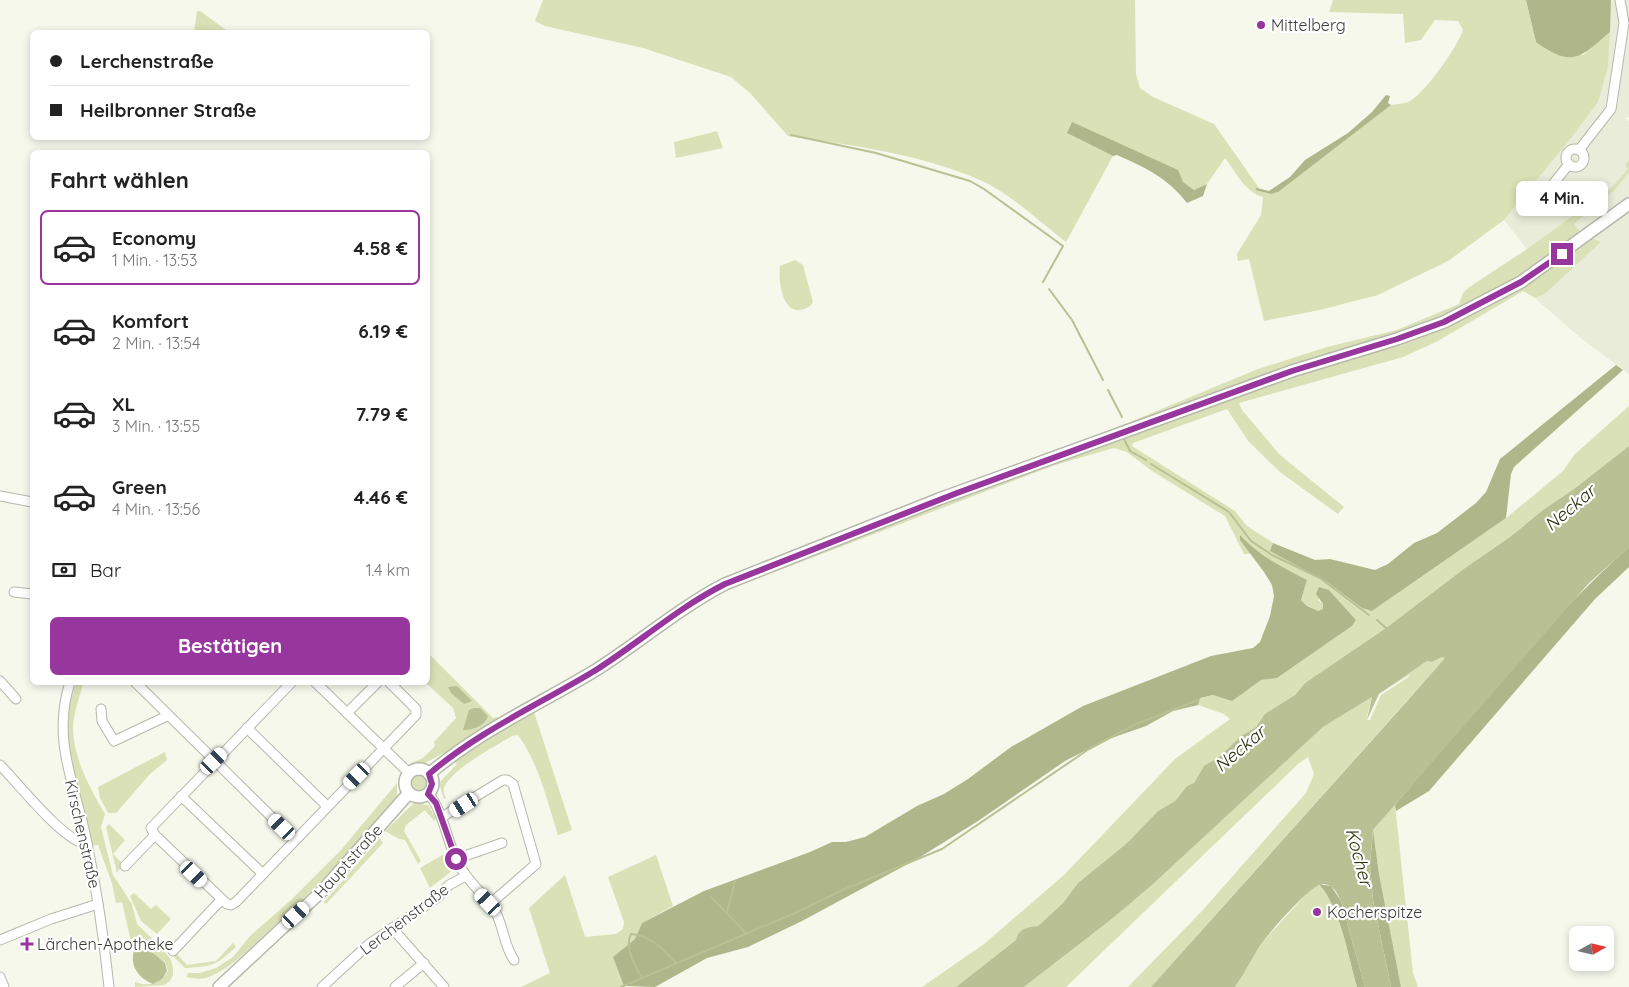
<!DOCTYPE html>
<html lang="de">
<meta charset="utf-8">
<style>
:root{--surface:#fff;--page:#f2f2f2;--text:#222;--muted:#767676;--line:#e0e0e0;--accent:#97369d}
body{margin:0;font-family:Quicksand,sans-serif;background:var(--page);color:var(--text);height:100vh;display:flex;flex-direction:column;font-size:19px;white-space:nowrap}
*{box-sizing:border-box;margin:0}
p{font-size:16px;color:var(--muted)}
.icon{flex:none;width:28px;height:28px;fill:none;stroke:currentColor;stroke-width:2;stroke-linecap:round;stroke-linejoin:round}
.map{position:relative;flex:1;overflow:hidden}
.side{position:absolute;left:30px;top:150px;width:400px;height:535px;display:flex;flex-direction:column;background:var(--surface);border-radius:8px;box-shadow:0 2px 8px #0003}
.side>*{flex:none}
.banner{position:absolute;left:30px;top:30px;width:400px;height:110px;border-radius:8px;box-shadow:0 2px 8px #0003;display:grid;align-content:center;height:110px;padding:0 20px;background:var(--surface)}
.needle{width:32px;rotate:82deg}
.fabs{position:absolute;left:1569px;top:926px;display:grid;gap:10px}
.fabs a{display:grid;place-items:center;width:45px;height:45px;border-radius:8px;background:var(--surface);box-shadow:0 2px 8px #0003;font-size:25px}
.end{position:absolute;width:22px;height:22px;margin:-11px;border:6px solid #97369d;background:#fff;box-shadow:0 0 0 2px #fff}
.from{border-radius:50%}
.bubble{position:absolute;height:35px;border-radius:8px;background:var(--surface);box-shadow:0 2px 8px #0003;font-size:16px;font-weight:700;line-height:35px;text-align:center}
.car{position:absolute;width:15px;height:30px;margin:-15px -8px;border-radius:6px;box-shadow:0 0 4px 1px #0007;background:linear-gradient(#fff 24%,#345 0 40%,#fff 0 76%,#345 0 86%,#fff 0)}
.banner b{display:flex;align-items:center;gap:18px;height:48px;font-size:19px}
.banner b+b{border-top:1px solid var(--line)}
.banner i{width:12px;height:12px;background:var(--text)}
ul{padding:0;list-style:none}
li{display:flex;align-items:center;gap:15px;height:75px;margin:0 10px 8px;padding:0 10px;border:2px solid transparent;border-radius:8px}
li div{flex:1}
li b{display:block;font-size:19px}
li em{font-style:normal;font-weight:700}
li.on{border-color:var(--accent)}
li>.icon{width:45px;height:45px;stroke-width:1.5}
h2{padding:0 20px;font-size:22px;line-height:60px}
.pay{display:flex;align-items:center;gap:12px;height:55px;padding:0 20px;font-size:19px}
.pay p{margin-inline-start:auto}
.cta{display:flex;gap:10px;margin-top:auto;padding:10px 20px}
.cta a{flex:1;height:58px;border-radius:8px;background:var(--accent);color:#fff;font-size:20px;font-weight:700;line-height:58px;text-align:center}
.map>svg:first-child{display:block}
</style>
<div class="map">
<svg width="1629" height="987" viewBox="0 0 1629 987">
<rect width="100%" height="100%" fill="#f5f8eb"/>
<g fill="#e8ecd8">
<path d="M 1611,0 L 1629,0 L 1629,117 L 1625,118 L 1629,122 L 1629,159 L 1625,165 L 1628,169 L 1611,188 L 1527,249 L 1504,220 L 1568,142 L 1608,67 Z"/>
<path d="M 1629,172 L 1629,374 L 1583,340 L 1535,298 L 1546,293 L 1601,242 L 1582,234 L 1573,224 L 1615,190 Z"/>
</g>
<g fill="#dae1b6">
<path d="M 543,0 L 1135,0 L 1136,74 L 1140,88 L 1153,97 L 1214,124 L 1259,188 L 1255,190 L 1271,194 L 1294,179 L 1391,105 C 1397,104 1405,104 1410,101 C 1425,93 1458,46 1463,30 L 1458,21 L 1435,20 L 1421,40 L 1405,43 L 1403,14 L 1329,12 L 1333,0 L 1526,0 L 1536,42 L 1583,55 L 1610,32 L 1608,67 L 1598,102 L 1568,142 L 1504,220 L 1448,261 L 1378,295 L 1320,310 L 1264,321 L 1249,259 L 1238,261 L 1237,254 L 1261,215 L 1263,197 C 1246,193 1235,171 1225,158 L 1207,184 L 1194,190 L 1183,182 L 1179,176 L 1067,133 L 1113,156 L 1066,242 C 1041,223 1010,193 980,180 C 920,154 852,145 788,136 L 751,94 L 731,77 L 643,48 L 545,26 L 535,21 Z"/>
<path d="M 197,11 L 200,11 L 226,30 L 221,32 L 194,32 Z"/>
<path d="M 717,131 L 723,148 L 676,158 L 674,142 Z"/>
<path d="M 1629,159 L 1629,172 L 1615,190 L 1574,224 L 1582,234 L 1601,242 L 1546,293 L 1535,298 L 1523,291 L 1438,341 L 1403,357 L 1239,403 L 1242,410 L 1280,455 L 1344,507 L 1338,514 L 1280,472 L 1249,442 L 1227,409 L 1133,443 L 1132,446 L 1235,511 L 1247,526 L 1273,543 L 1271,551 L 1327,582 L 1362,608 L 1372,611 L 1506,518 L 1563,471 L 1574,455 L 1629,406 L 1629,446 L 1574,489 L 1543,510 L 1510,537 L 1465,568 L 1386,628 L 1305,683 L 1295,695 L 1270,711 L 1256,727 L 1241,736 L 1219,757 L 1205,766 L 1194,783 L 1187,786 L 1175,801 L 1158,811 L 1127,843 L 1078,883 L 1063,903 L 1037,927 C 1027,927 1019,929 1016,940 L 956,987 L 922,987 L 984,944 L 1064,875 L 1175,759 L 1230,719 L 1224,714 L 1198,705 L 1200,698 L 1249,688 L 1261,680 L 1277,678 L 1352,626 L 1356,620 L 1329,590 L 1318,600 L 1323,604 L 1323,609 L 1318,611 L 1307,606 L 1301,600 L 1307,580 L 1270,561 L 1240,540 L 1251,554 L 1244,554 L 1225,516 L 1152,471 L 1127,452 L 1114,448 L 1055,465 L 722,592 L 691,609 L 609,668 L 534,712 L 572,830 L 558,835 C 547,801 539,764 518,735 L 512,736 C 493,748 458,765 446,784 C 442,789 444,793 446,798 L 444,799 L 439,783 L 457,764 L 443,753 L 422,765 L 415,766 L 411,763 L 423,758 L 435,746 L 434,742 L 456,718 L 453,708 L 426,683 L 428,653 L 493,718 L 503,717 L 587,668 L 710,584 L 1130,422 L 1258,369 L 1327,347 L 1397,330 L 1459,304 L 1463,293 L 1468,288 L 1527,249 L 1611,188 L 1628,169 L 1625,165 Z"/>
<path d="M 795,260 L 803,265 L 813,302 C 810,307 806,309 800,310 C 782,313 778,279 780,266 Z"/>
<path d="M 1442,657 L 1445,658 L 1151,987 L 1128,987 L 1202,911 L 1306,793 L 1314,774 L 1308,757 L 1298,764 L 1066,987 L 1024,987 L 1113,918 L 1152,885 L 1323,727 L 1372,697 L 1366,720 L 1379,694 L 1427,661 L 1432,662 Z"/>
<path d="M 76,683 L 83,683 C 80,697 73,714 73,728 C 73,758 91,790 105,814 L 101,827 L 113,875 L 132,904 L 137,924 L 162,948 L 171,960 L 173,968 L 173,975 L 170,981 L 164,985 L 135,987 L 135,982 C 149,987 159,984 168,971 L 165,962 L 136,945 L 132,946 L 122,902 L 116,903 L 112,883 L 98,845 L 90,846 L 67,742 L 68,710 Z"/>
<path d="M 165,752 L 167,760 L 150,774 L 116,813 L 108,813 L 100,798 L 98,787 Z"/>
<circle cx="418" cy="783" r="10"/>
<path d="M 397,783 L 397,798 C 355,847 313,892 264,935 C 249,949 232,967 213,975 C 204,980 197,979 187,977 L 188,973 L 200,973 L 216,968 L 233,957 L 250,936 L 292,899 L 341,850 Z"/>
<path d="M 414,803 L 428,805 L 436,818 L 434,821 L 425,810 L 406,825 L 404,831 L 421,861 L 418,864 L 405,840 L 399,839 L 385,831 Z"/>
<path d="M 1395,805 L 1413,973 L 1418,987 L 1401,987 L 1379,874 L 1373,830 Z"/>
<path d="M 109,824 L 125,840 L 113,854 L 123,864 L 117,873 L 106,827 Z"/>
<path d="M 380,838 L 383,843 L 326,904 L 324,902 Z"/>
<path d="M 446,853 L 453,870 L 430,888 L 420,868 Z"/>
<path d="M 656,855 L 673,906 L 642,923 L 635,939 L 613,957 L 626,987 L 521,987 L 550,973 L 529,908 L 565,875 L 585,937 L 616,934 L 623,929 L 624,922 L 608,877 Z"/>
<path d="M 1319,884 C 1341,909 1348,956 1357,987 L 1235,987 L 1260,945 L 1308,892 Z"/>
<path d="M 134,893 L 151,909 L 156,905 L 171,919 L 157,934 L 141,921 L 130,896 Z"/>
<path d="M 233,943 L 236,947 C 215,966 214,966 185,968 L 174,957 L 176,953 L 187,965 L 216,961 Z"/>
</g>
<g fill="#afb689">
<path d="M 1526,0 L 1611,0 L 1610,32 C 1580,58 1572,68 1536,42 Z"/>
<path d="M 1386,95 L 1390,96 L 1388,103 L 1391,105 L 1278,192 L 1271,194 L 1255,190 L 1257,188 L 1269,191 L 1290,177 L 1305,160 L 1348,133 L 1372,112 Z"/>
<path d="M 1072,122 L 1178,170 L 1183,182 L 1194,190 L 1207,184 L 1203,196 L 1187,203 C 1168,178 1146,168 1117,155 L 1113,156 L 1067,133 Z"/>
<path d="M 1616,365 L 1623,370 L 1514,467 L 1511,474 L 1506,518 L 1372,611 L 1362,608 L 1327,582 L 1270,551 L 1273,543 L 1315,560 L 1330,559 L 1375,570 L 1388,564 L 1414,543 L 1437,533 L 1476,503 L 1486,492 L 1500,459 Z"/>
<path d="M 1240,535 C 1259,556 1282,567 1307,580 L 1301,600 L 1307,606 L 1318,611 L 1323,609 L 1323,604 L 1316,594 L 1319,587 L 1329,590 L 1356,620 L 1352,626 L 1277,678 L 1261,680 L 1232,701 L 1213,695 L 1200,698 L 1198,705 L 1173,711 L 1146,726 L 1106,740 L 1065,761 L 978,821 L 917,859 L 802,921 L 748,947 L 707,958 L 655,987 L 624,986 L 613,957 L 635,939 L 642,923 L 704,891 L 810,852 L 832,842 L 846,842 L 865,837 L 917,806 L 944,794 L 968,779 L 1011,747 L 1083,706 L 1211,656 L 1253,648 L 1260,642 L 1270,616 L 1274,596 L 1272,585 L 1264,572 L 1240,540 Z"/>
<path d="M 1629,547 L 1629,567 L 1595,599 L 1429,791 L 1396,811 L 1395,805 C 1470,717 1543,624 1629,547 Z"/>
<path d="M 1373,830 L 1379,874 L 1401,987 L 1391,987 L 1373,900 L 1370,865 Z"/>
<path d="M 1319,884 L 1331,886 L 1341,901 L 1365,987 L 1357,987 C 1348,956 1341,909 1319,884 Z"/>
</g>
<g fill="#b9c093">
<path d="M 1629,446 L 1629,547 L 1588,584 L 1373,830 L 1370,865 L 1373,900 L 1391,987 L 1365,987 L 1341,901 C 1337,893 1333,883 1322,884 C 1310,885 1267,935 1259,947 C 1251,960 1244,974 1235,987 L 1151,987 L 1408,700 L 1445,658 L 1442,657 L 1432,662 L 1427,661 L 1379,694 L 1367,720 L 1372,697 L 1323,727 L 1152,885 L 1113,918 L 1024,987 L 956,987 L 1016,940 C 1018,929 1027,927 1038,926 L 1063,903 L 1078,883 L 1127,843 L 1158,811 L 1175,801 L 1187,786 L 1194,783 L 1204,766 L 1219,757 L 1241,736 L 1256,727 L 1265,714 L 1295,695 L 1305,683 L 1386,628 L 1465,568 L 1510,537 L 1543,510 L 1574,489 Z"/>
<path d="M 457,686 L 472,701 L 464,704 L 451,693 L 448,687 Z"/>
<path d="M 474,708 L 480,708 L 488,716 C 485,726 473,730 463,730 L 469,710 Z"/>
<path d="M 136,945 L 143,945 L 165,963 L 167,971 L 162,979 L 153,984 C 136,977 128,963 136,945 Z"/>
</g>
<path fill="#f5f8eb" d="M 1409,675 L 1410,676 L 1381,695 L 1370,720 L 1367,720 L 1379,694 Z"/>
<g fill="none" stroke-linecap="round" stroke-linejoin="round">
<g stroke="#b9c093" stroke-width="2">
<path d="M 791,135 L 876,153 L 970,181 L 984,189 L 1063,246 L 1043,282"/>
<path d="M 1049,289 L 1072,320 L 1103,380"/>
<path d="M 1108,390 L 1122,417"/>
<path d="M 1124,439 L 1130,451 L 1146,460"/>
<path d="M 1151,464 L 1229,512 L 1251,541 L 1272,555 L 1320,578 L 1369,615"/>
<path d="M 1377,620 L 1386,628"/>
<path d="M 711,897 L 746,933"/>
<path d="M 727,913 L 735,881"/>
<path d="M 642,978 C 635,966 624,947 631,934 C 649,935 664,949 676,963"/>
<path d="M 621,987 L 795,913 L 845,889 L 942,849 L 1089,749 L 1134,725 L 1198,700"/>
</g>
<g stroke="#b6b8ac" stroke-width="11">
<g id="minor">
<circle cx="1575" cy="158" r="9"/>
<path d="M 1579,150 L 1611,109 L 1624,23 L 1620,0"/>
<path d="M 1539,210 L 1551,198 L 1550,188 L 1569,164"/>
<path d="M 0,496 L 32,502"/>
<path d="M 14,592 L 32,594"/>
<path d="M 0,681 L 16,699"/>
<path d="M 70,682 C 51,742 76,786 87,843 C 97,891 104,939 109,987"/>
<path d="M 135,682 L 295,840"/>
<path d="M 292,682 L 151,828 L 155,835 L 227,904 L 231,905 L 236,902 L 416,715 L 416,709 L 389,682"/>
<path d="M 315,682 L 409,773"/>
<path d="M 101,709 L 102,721 L 114,741 L 167,716"/>
<path d="M 347,713 L 378,682"/>
<path d="M 247,728 L 327,806"/>
<path d="M 0,765 C 18,783 64,842 87,844"/>
<path d="M 428,793 C 443,811 446,836 455,857 C 465,880 484,893 496,913 C 504,928 504,946 514,960"/>
<path d="M 181,796 L 263,874"/>
<path d="M 442,817 L 503,780 L 507,780 L 513,784 L 536,864 L 490,904"/>
<path d="M 456,859 L 502,843"/>
<path d="M 125,866 L 155,835"/>
<path d="M 392,928 L 444,987"/>
<path d="M 0,940 L 51,919 L 98,904"/>
<path d="M 173,951 L 221,900"/>
<path d="M 0,977 L 4,987"/>
<path d="M 322,987 L 369,944 L 437,898 L 449,885 L 466,876"/>
<path d="M 395,987 L 424,963"/>
</g>
</g>
<g stroke="#b6b8ac" stroke-width="14">
<g id="major">
<circle cx="419" cy="783" r="14"/>
<path d="M 429,774 C 479,731 540,704 596,670 C 640,642 679,608 725,584 L 939,499 L 1292,371 L 1397,339 L 1444,322 L 1521,282 L 1629,204"/>
<path d="M 219,987 L 322,891 L 409,793"/>
</g>
</g>
<use href="#minor" stroke="#fff" stroke-width="9"/>
<use href="#major" stroke="#fff" stroke-width="11"/>
</g>
<g fill="none" stroke-linecap="round" stroke-linejoin="round">
<path stroke="#97369d" stroke-width="6" d="M 456,859 L 436,803 L 428,794 L 432,784 L 429,774 C 479,731 540,704 596,670 C 640,642 679,607 725,584 L 957,493 L 1292,371 L 1397,339 L 1444,322 L 1521,282 L 1562,254"/>
</g>
<g fill="#97369d" stroke="#fff" stroke-width="2">
<circle cx="1261" cy="25" r="5"/>
<circle cx="1317" cy="912" r="5"/>
<path d="M24.5 936.5h5v5h5v5h-5v5h-5v-5h-5v-5h5z"/>
</g>
<g text-anchor="middle" stroke-width="4.5" stroke-linejoin="round" paint-order="stroke">
<g font-size="16" fill="#3c3d38" stroke="#fff" text-anchor="start">
<text x="1271" y="31">Mittelberg</text>
<text x="1327" y="918">Kocherspitze</text>
<text x="37" y="950">Lärchen-Apotheke</text>
</g>
<g font-size="16" fill="#3c3d38" stroke="#fff">
<text transform="translate(83 834) rotate(77)" y="6">Kirschenstraße</text>
<text transform="translate(348 861) rotate(-48)" y="6">Hauptstraße</text>
<text transform="translate(404 919) rotate(-37)" y="6">Lerchenstraße</text>
</g>
<g font-size="18" font-style="italic" fill="#2b2f0b" stroke="#fff">
<text transform="translate(1570 508) rotate(-40)" y="6">Neckar</text>
<text transform="translate(1240 749) rotate(-40)" y="6">Neckar</text>
<text transform="translate(1359 857) rotate(75)" y="6">Kocher</text>
</g>
</g>
</svg>
<div class="fabs">
<a><svg class="needle" viewBox="-14 -14 28 28"><path d="M0-13l5 13h-10z" fill="#e53935"/><path d="M0 13l5-13h-10z" fill="#767676"/></svg></a>
</div>
<i class="end from" style="left:456px;top:859px"></i>
<i class="end" style="left:1562px;top:254px"></i>
<div class="bubble" style="left:1516px;top:181px;width:92px">4 Min.</div>
<i class="car" style="left:214px;top:761px;rotate:45deg"></i>
<i class="car" style="left:357px;top:776px;rotate:224deg"></i>
<i class="car" style="left:464px;top:805px;rotate:237deg"></i>
<i class="car" style="left:282px;top:827px;rotate:314deg"></i>
<i class="car" style="left:194px;top:874px;rotate:134deg"></i>
<i class="car" style="left:488px;top:902px;rotate:317deg"></i>
<i class="car" style="left:296px;top:915px;rotate:48deg"></i>
<div class="banner">
<b><i class="from"></i>Lerchenstraße</b>
<b><i></i>Heilbronner Straße</b>
</div>
<section class="side">
<h2>Fahrt wählen</h2>
<ul>
<li class="on"><svg class="icon" aria-label="car" viewBox="0 0 24 24"><path d="M5 17H2v-5l4-1 3-4h7l3 4 3 1v5h-3M9 17h6M6 11h13"/><circle cx="7" cy="17" r="2"/><circle cx="17" cy="17" r="2"/></svg><div><b>Economy</b><p>1 Min. · 13:53</p></div><em>4.58 €</em></li>
<li><svg class="icon" aria-label="car" viewBox="0 0 24 24"><path d="M5 17H2v-5l4-1 3-4h7l3 4 3 1v5h-3M9 17h6M6 11h13"/><circle cx="7" cy="17" r="2"/><circle cx="17" cy="17" r="2"/></svg><div><b>Komfort</b><p>2 Min. · 13:54</p></div><em>6.19 €</em></li>
<li><svg class="icon" aria-label="car" viewBox="0 0 24 24"><path d="M5 17H2v-5l4-1 3-4h7l3 4 3 1v5h-3M9 17h6M6 11h13"/><circle cx="7" cy="17" r="2"/><circle cx="17" cy="17" r="2"/></svg><div><b>XL</b><p>3 Min. · 13:55</p></div><em>7.79 €</em></li>
<li><svg class="icon" aria-label="car" viewBox="0 0 24 24"><path d="M5 17H2v-5l4-1 3-4h7l3 4 3 1v5h-3M9 17h6M6 11h13"/><circle cx="7" cy="17" r="2"/><circle cx="17" cy="17" r="2"/></svg><div><b>Green</b><p>4 Min. · 13:56</p></div><em>4.46 €</em></li>
</ul>
<div class="pay"><svg class="icon" aria-label="cash" viewBox="0 0 24 24"><path d="M3 7h18v10H3z"/><circle cx="12" cy="12" r="2"/></svg>Bar<p>1.4 km</p></div>
<div class="cta"><a>Bestätigen</a></div>
</section>
</div>
